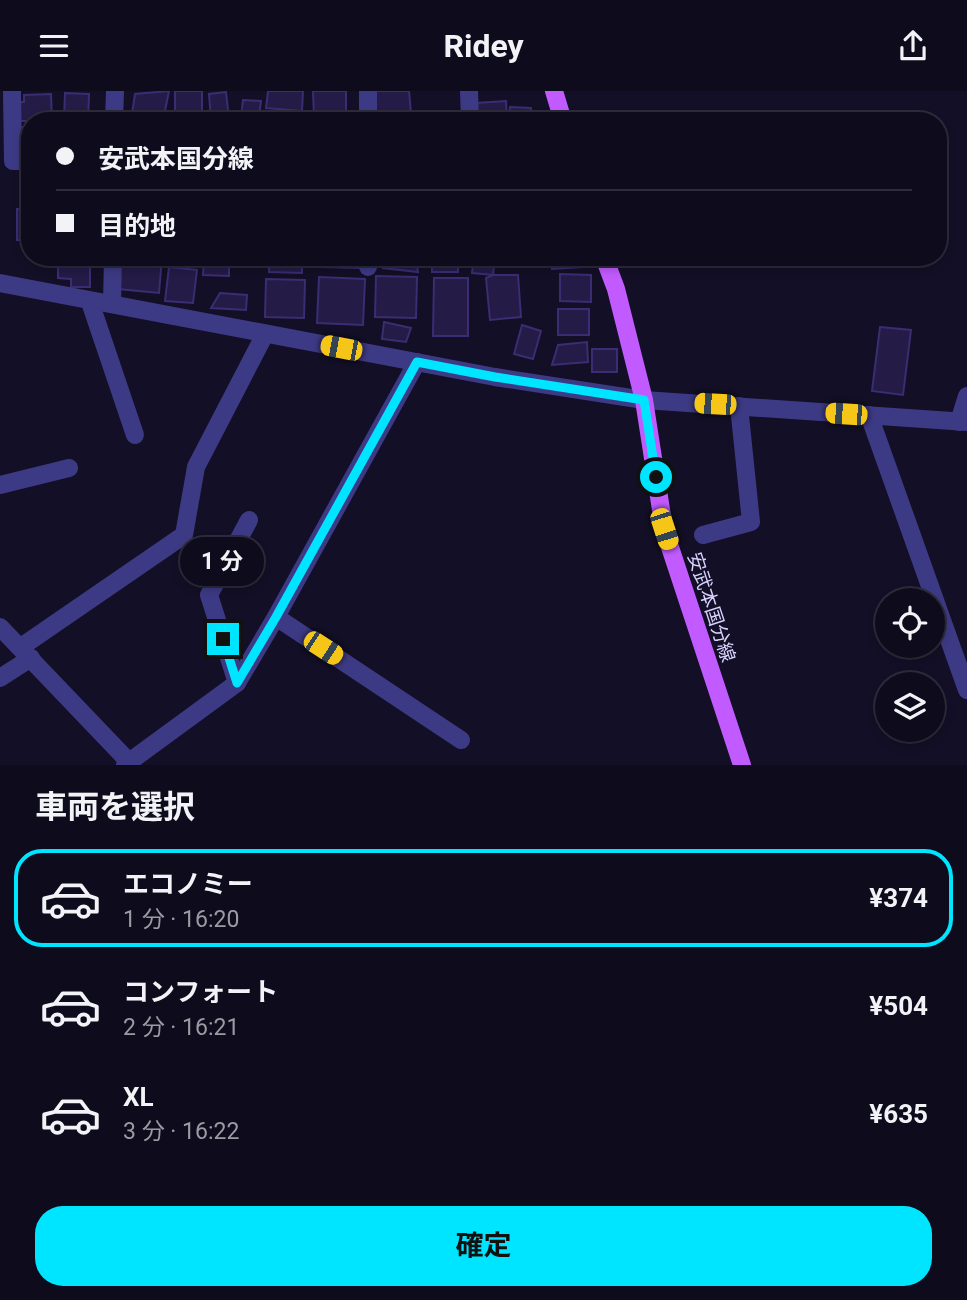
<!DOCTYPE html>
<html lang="ja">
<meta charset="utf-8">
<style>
:root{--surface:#0e0b1c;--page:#1c1929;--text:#f1f3f6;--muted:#9b9ba3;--line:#2e2b3b;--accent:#00e5ff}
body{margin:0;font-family:Roboto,"Noto Sans JP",sans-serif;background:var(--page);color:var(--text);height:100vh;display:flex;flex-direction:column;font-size:26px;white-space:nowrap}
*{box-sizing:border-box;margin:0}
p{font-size:23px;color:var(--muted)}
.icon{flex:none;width:38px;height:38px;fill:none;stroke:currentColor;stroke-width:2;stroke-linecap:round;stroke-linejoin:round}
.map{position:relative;height:674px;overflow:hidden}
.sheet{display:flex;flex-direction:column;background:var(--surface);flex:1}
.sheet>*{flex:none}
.top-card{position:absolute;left:21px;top:21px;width:926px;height:154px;border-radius:28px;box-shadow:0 4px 10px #0003,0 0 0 2px var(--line);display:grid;align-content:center;height:154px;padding:0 35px;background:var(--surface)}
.tools{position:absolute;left:875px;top:497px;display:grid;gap:14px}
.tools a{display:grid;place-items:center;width:70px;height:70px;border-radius:50%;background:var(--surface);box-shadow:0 4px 10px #0003,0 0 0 2px var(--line);font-size:35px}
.end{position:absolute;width:32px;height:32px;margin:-16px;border:9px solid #00e5ff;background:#111;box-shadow:0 0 0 4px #111}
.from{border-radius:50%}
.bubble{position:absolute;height:49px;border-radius:24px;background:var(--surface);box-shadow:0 4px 10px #0003,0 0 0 2px var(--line);font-size:23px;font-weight:700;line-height:49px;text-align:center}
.car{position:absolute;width:21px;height:42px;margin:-21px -10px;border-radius:9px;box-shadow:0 0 5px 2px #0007;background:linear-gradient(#f5c518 24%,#345 0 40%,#f5c518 0 76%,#345 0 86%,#f5c518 0)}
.top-card b{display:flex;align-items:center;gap:24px;height:66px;font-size:26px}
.top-card b+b{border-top:2px solid var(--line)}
.top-card i{width:18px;height:18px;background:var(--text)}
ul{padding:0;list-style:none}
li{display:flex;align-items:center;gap:21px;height:98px;margin:0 14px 10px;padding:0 21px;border:4px solid transparent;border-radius:28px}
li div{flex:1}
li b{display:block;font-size:26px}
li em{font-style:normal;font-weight:700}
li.on{border-color:var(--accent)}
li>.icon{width:63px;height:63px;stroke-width:1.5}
h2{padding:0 35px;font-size:32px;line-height:84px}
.button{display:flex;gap:14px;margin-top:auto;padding:14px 35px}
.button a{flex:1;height:80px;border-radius:28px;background:var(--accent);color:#111;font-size:28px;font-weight:700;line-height:80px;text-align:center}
header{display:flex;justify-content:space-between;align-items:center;height:91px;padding:0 35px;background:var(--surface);font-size:32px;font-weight:700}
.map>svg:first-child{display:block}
</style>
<header><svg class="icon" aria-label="menu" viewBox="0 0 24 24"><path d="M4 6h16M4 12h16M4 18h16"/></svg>Ridey<svg class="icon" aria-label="share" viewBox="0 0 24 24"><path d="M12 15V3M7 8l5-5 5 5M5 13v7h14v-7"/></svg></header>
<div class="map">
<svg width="967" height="674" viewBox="0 0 967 674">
<rect width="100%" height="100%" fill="#130f26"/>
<g fill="#241b47" stroke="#3b2d73" stroke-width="2">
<path d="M 169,0 L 163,30 L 131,29 L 135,3 Z"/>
<rect x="175" y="0" width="27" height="27"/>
<path d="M 268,0 L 303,0 L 302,20 L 266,17 Z"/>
<path d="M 313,0 L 346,0 L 346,24 L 314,25 Z"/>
<path d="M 374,0 L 409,0 L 411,22 L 376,25 Z"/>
<path d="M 226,1 L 229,28 L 211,29 L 209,3 Z"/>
<path d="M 65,2 L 89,3 L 88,30 L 64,29 Z"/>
<path d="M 51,3 L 52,30 L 19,30 L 19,11 L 24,11 L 24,4 Z"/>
<path d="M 243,9 L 261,10 L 259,27 L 241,26 Z"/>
<path d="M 506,10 L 507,30 L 477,30 L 476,12 Z"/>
<path d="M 510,16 L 531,17 L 531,30 L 509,30 Z"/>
<path d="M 264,20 L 301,26 L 300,30 L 266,30 Z"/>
<rect x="19" y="36" width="11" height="28"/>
<rect x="17" y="118" width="13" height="31"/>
<path d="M 58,166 L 90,166 L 90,196 L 71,196 L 71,188 L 58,187 Z"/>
<path d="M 121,166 L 162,166 L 159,202 L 118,198 Z"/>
<path d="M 204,166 L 229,166 L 229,185 L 203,184 Z"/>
<path d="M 269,166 L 302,166 L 302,182 L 269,181 Z"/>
<path d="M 321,166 L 359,166 L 359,177 L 320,176 Z"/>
<path d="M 384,166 L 416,166 L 418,181 L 383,177 Z"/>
<rect x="432" y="166" width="26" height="15"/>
<path d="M 474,166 L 495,166 L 493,184 L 472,182 Z"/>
<rect x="508" y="166" width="31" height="9"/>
<path d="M 551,166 L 582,166 L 583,176 L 552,178 Z"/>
<path d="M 169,176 L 197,179 L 193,212 L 165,210 Z"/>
<path d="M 560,183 L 591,184 L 591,211 L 560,210 Z"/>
<path d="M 493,184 L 518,184 L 521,226 L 490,229 L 486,187 Z"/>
<path d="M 376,185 L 417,186 L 416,227 L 375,226 Z"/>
<path d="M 319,186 L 365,188 L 363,234 L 317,232 Z"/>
<path d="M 434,187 L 468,187 L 468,245 L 433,245 Z"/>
<path d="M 266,188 L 305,189 L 304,227 L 265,226 Z"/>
<path d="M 220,202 L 247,204 L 246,219 L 211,217 Z"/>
<rect x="558" y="218" width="31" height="26"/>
<path d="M 384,231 L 411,237 L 406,251 L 382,248 Z"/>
<path d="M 522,234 L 541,240 L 533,268 L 514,263 Z"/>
<path d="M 880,236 L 911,239 L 903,304 L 872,300 Z"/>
<path d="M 587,251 L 588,271 L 552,274 L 558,254 Z"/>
<rect x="592" y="258" width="25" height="23"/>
</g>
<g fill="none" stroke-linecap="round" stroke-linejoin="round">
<g stroke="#3d3a85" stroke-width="18">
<path d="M 12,0 L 13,70 L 30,70"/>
<path d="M 469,0 L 470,30"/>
<path d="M 114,30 L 115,0"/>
<path d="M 368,30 L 368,0"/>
<path d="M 368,176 L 368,166"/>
<path d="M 0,192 L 495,286 L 644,309 L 967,331"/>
<path d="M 90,211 L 135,344"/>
<path d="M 112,213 L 113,166"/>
<path d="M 869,324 L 967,599"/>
<path d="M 959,331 L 967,305"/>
<path d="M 0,394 L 69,377"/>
<path d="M 703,444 L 751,431 L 739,315"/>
<path d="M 276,526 L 461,649"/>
<path d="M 0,536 L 132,674"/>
<path d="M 21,556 L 184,444 L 196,376 L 265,243"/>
<path d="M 0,587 L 31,567"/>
<path d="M 237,592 L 209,504 L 249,429"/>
<path d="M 125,674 L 237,592 L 276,526 L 417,271"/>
</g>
<g stroke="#c25bff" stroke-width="18">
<path d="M 554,0 L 563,30"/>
<path d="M 604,166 L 616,198 L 644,309 L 664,438 L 742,674"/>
</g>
</g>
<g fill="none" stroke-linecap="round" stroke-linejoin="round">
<path stroke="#00e5ff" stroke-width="9" d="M 223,548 L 237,592 L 276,526 L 417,271 L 495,286 L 644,309 L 656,386"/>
</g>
<g text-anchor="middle" stroke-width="5" stroke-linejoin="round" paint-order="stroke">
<g font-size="19" fill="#d9d4ff" stroke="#130f26">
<text transform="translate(712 516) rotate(72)" y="7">安武本国分線</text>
</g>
</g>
</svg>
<div class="tools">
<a><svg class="icon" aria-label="locate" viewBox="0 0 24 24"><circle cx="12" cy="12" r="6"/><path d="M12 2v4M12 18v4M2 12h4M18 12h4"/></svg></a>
<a><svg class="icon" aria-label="layers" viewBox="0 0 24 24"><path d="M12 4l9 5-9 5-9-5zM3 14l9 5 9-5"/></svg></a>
</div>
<i class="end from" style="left:656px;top:386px"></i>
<i class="end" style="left:223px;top:548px"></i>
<div class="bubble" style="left:180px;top:446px;width:84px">1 分</div>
<i class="car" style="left:341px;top:257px;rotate:281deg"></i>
<i class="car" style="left:715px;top:313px;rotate:273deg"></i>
<i class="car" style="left:846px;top:323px;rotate:274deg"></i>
<i class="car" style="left:664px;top:438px;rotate:162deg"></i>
<i class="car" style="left:323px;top:557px;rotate:123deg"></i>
<div class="top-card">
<b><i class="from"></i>安武本国分線</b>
<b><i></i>目的地</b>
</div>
</div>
<section class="sheet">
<h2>車両を選択</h2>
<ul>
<li class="on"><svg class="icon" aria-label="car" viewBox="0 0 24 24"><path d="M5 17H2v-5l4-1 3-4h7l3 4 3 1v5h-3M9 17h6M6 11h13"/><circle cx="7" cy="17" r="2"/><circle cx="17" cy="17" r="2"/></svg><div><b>エコノミー</b><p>1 分 · 16:20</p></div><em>¥374</em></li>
<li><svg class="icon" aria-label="car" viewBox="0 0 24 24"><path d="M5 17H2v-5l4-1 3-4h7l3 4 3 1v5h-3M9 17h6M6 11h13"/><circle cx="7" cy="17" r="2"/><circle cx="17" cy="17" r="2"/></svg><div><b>コンフォート</b><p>2 分 · 16:21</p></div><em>¥504</em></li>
<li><svg class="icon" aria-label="car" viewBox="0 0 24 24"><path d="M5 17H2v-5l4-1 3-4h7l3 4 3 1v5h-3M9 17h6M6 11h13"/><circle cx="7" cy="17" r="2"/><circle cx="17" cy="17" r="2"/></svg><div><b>XL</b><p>3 分 · 16:22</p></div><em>¥635</em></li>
</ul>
<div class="button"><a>確定</a></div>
</section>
